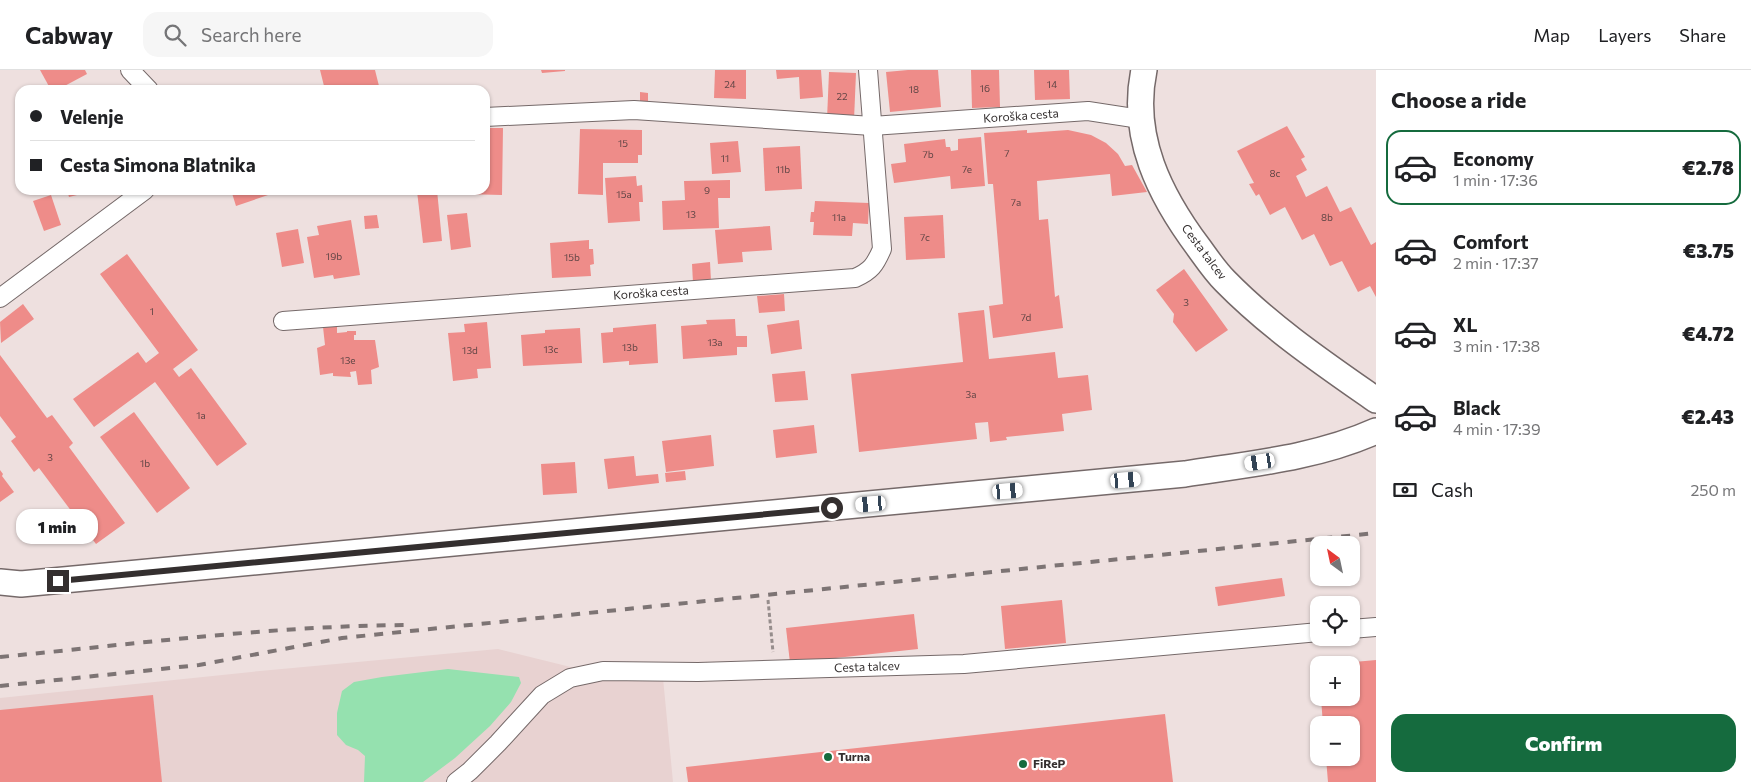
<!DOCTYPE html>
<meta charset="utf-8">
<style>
:root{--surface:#fff;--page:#f6f6f6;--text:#202124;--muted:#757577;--line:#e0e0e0;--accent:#156b3e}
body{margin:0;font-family:Commissioner,sans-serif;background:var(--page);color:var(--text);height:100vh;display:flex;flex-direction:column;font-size:19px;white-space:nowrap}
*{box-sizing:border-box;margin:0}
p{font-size:16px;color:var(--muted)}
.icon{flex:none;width:28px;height:28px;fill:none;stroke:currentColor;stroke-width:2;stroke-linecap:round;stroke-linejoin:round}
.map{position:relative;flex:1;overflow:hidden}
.details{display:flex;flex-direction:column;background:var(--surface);width:375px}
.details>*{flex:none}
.guide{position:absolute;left:15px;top:15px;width:475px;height:110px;border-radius:15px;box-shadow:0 1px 4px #0004;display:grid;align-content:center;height:110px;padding:0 15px;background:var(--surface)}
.needle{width:32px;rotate:327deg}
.buttons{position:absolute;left:1310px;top:466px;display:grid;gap:10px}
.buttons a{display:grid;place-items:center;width:50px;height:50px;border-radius:10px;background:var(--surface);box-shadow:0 1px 4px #0004;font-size:25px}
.end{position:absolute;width:22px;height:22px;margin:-11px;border:6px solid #342f2f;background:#fff;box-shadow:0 0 0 2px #fff}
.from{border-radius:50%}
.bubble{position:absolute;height:35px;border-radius:15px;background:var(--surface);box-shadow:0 1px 4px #0004;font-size:16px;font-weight:800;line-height:35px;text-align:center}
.car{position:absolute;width:15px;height:30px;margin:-15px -8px;border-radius:6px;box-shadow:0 0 4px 1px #0007;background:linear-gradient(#fff 24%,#345 0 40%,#fff 0 76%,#345 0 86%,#fff 0)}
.guide b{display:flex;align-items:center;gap:18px;height:48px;font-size:19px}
.guide b+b{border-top:1px solid var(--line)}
.guide i{width:12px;height:12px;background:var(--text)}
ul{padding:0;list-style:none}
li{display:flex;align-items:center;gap:15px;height:75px;margin:0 10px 8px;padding:0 5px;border:2px solid transparent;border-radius:15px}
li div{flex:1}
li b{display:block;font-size:19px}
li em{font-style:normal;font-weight:800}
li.on{border-color:var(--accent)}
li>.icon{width:45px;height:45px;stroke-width:1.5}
h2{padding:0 15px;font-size:22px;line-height:60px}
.pay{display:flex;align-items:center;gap:12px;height:55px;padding:0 15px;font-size:19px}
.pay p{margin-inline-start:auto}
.primary-button{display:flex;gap:10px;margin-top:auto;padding:10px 15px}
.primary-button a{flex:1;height:58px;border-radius:15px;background:var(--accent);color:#fff;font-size:20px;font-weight:800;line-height:58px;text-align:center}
header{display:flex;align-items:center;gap:30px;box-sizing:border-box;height:70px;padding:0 25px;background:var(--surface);border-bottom:1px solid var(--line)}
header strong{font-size:24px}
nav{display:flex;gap:28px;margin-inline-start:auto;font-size:18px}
.search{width:350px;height:45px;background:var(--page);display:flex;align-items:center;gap:12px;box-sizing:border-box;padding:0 18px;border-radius:15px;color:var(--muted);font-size:19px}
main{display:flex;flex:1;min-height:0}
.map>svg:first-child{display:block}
</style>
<header>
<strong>Cabway</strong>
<div class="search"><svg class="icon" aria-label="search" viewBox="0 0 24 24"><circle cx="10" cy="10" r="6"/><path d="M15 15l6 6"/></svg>Search here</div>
<nav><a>Map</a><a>Layers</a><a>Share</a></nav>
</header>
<main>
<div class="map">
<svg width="1376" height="712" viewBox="0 0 1376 712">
<rect width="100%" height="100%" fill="#eee0df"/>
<path fill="#e8d2d1" d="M 498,579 L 615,608 L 663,608 L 673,712 L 0,712 L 0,628 L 260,601 Z"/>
<path fill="#95e1af" d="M 448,599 L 519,607 L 521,613 L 511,632 L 490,656 L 455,688 L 423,712 L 364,712 L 365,686 L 358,680 L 346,675 L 337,665 L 337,643 L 342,621 L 354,612 L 382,607 Z"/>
<g fill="#ee8c89">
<path d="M 40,0 L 85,0 L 87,4 L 57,20 L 51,20 Z"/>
<path d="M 320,0 L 375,0 L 379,16 L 363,20 L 325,20 Z"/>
<path d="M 541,0 L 565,0 L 565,1 L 542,3 Z"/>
<path d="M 715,0 L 746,0 L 746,29 L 714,28 Z"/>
<path d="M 776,0 L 821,0 L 823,27 L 800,29 L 799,7 L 777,9 Z"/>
<path d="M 908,0 L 938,0 L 941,37 L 890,42 L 886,2 Z"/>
<path d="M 971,0 L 999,0 L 1000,37 L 972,38 Z"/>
<path d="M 1034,0 L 1069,0 L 1070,29 L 1035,30 Z"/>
<path d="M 829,2 L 856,3 L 854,50 L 827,49 Z"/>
<path d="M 640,22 L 648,23 L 648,31 L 640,31 Z"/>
<path d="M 1287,56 L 1305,87 L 1301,89 L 1307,100 L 1296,106 L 1306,127 L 1327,116 L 1340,142 L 1351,137 L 1371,175 L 1376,172 L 1376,227 L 1370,216 L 1358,222 L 1342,191 L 1330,196 L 1314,164 L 1302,170 L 1285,137 L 1270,145 L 1259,124 L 1256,126 L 1249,114 L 1254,113 L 1237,81 Z"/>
<path d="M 485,58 L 503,58 L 502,125 L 462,124 L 462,120 L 485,120 Z"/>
<path d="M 580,59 L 642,60 L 642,85 L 638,85 L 638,93 L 603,93 L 603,125 L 578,124 Z"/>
<path d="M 1027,60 L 1027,63 L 1068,60 L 1091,65 L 1106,73 L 1118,84 L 1125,96 L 1132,95 L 1147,122 L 1112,126 L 1110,104 L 1037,111 L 1039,150 L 1048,149 L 1055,227 L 1059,225 L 1063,258 L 993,268 L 989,236 L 1003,234 L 993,114 L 988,114 L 984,63 Z"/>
<path d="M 981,67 L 985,116 L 951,119 L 950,106 L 894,113 L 891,94 L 906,92 L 904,74 L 945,69 L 946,77 L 950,77 L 951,81 L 958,80 L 958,69 Z"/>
<path d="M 738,71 L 741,102 L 712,104 L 710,73 Z"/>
<path d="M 800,76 L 802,119 L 765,121 L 763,78 Z"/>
<path d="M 636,106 L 637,116 L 642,115 L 643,132 L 639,132 L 640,151 L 608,153 L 605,108 Z"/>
<path d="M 730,110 L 730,128 L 718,128 L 719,158 L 663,160 L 662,131 L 685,130 L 684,111 Z"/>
<path d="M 67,120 L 93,120 L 93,121 L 69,127 Z"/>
<path d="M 231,120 L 270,120 L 271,124 L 236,136 Z"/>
<path d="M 291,120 L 321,120 L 321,121 L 291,124 Z"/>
<path d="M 437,120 L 442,171 L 423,173 L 417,121 Z"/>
<path d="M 51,125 L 61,155 L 44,161 L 33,131 Z"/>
<path d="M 815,131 L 869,133 L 868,154 L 853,153 L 852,166 L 813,165 L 814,152 L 810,152 L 811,142 L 814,142 Z"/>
<path d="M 467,143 L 471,177 L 451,180 L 447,145 Z"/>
<path d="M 377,145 L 379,158 L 365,159 L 364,146 Z"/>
<path d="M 943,145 L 945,188 L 906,190 L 904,147 Z"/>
<path d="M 351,150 L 360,205 L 334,209 L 333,205 L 314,208 L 307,167 L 319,165 L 317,156 Z"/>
<path d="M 770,156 L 772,180 L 742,182 L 743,192 L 718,194 L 715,160 Z"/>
<path d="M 298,159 L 304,193 L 282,197 L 276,163 Z"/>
<path d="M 589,170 L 589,179 L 593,179 L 594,194 L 590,195 L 591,206 L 552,208 L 550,173 Z"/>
<path d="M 127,184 L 198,280 L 173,299 L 179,307 L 191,298 L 247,374 L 217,396 L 155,312 L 94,357 L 73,329 L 138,282 L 146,293 L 159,283 L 100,204 Z"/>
<path d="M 710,192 L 711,211 L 693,213 L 692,194 Z"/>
<path d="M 1184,199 L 1228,260 L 1196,282 L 1173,252 L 1174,244 L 1156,220 Z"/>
<path d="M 784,224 L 785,241 L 759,243 L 757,226 Z"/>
<path d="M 23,234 L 34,249 L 1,273 L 0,252 Z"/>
<path d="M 984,240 L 989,289 L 1055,282 L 1058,308 L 1088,305 L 1092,340 L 1062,344 L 1064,361 L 1006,367 L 1007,370 L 990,372 L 988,352 L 975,353 L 977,369 L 859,382 L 851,304 L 963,292 L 958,243 Z"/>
<path d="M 735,249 L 736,266 L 747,266 L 747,277 L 737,277 L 737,285 L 683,289 L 681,256 L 707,254 L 706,250 Z"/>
<path d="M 799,250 L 802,279 L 771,284 L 767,255 Z"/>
<path d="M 487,252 L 491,298 L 477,299 L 478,308 L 453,311 L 448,263 L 465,262 L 464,254 Z"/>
<path d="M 656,254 L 658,293 L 629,295 L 629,291 L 603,293 L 601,263 L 613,262 L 613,258 Z"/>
<path d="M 337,255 L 337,263 L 347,262 L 347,261 L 356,261 L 356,265 L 354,265 L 354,270 L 375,270 L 379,297 L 371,300 L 372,314 L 358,315 L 356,301 L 350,302 L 351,307 L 333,306 L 333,303 L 320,305 L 317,278 L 325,275 L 323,257 Z"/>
<path d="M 580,258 L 582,293 L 523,296 L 521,265 L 545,263 L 545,260 Z"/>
<path d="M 0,285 L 47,348 L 52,345 L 73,373 L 69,377 L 125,453 L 96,474 L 39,398 L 34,402 L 11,371 L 16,367 L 0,346 Z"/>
<path d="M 805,301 L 808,330 L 775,332 L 772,304 Z"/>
<path d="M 134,342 L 190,418 L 157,443 L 100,367 Z"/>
<path d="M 814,355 L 817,383 L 776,388 L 773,360 Z"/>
<path d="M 711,365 L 714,396 L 666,402 L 662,371 Z"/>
<path d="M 634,386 L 636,406 L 658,404 L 659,413 L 608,419 L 604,389 Z"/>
<path d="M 575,392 L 577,423 L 543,425 L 541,394 Z"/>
<path d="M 0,400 L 3,404 L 2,406 L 14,422 L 0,432 Z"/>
<path d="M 685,401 L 686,410 L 666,412 L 665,403 Z"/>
<path d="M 1282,508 L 1285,526 L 1218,536 L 1215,517 Z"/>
<path d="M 1062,530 L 1066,573 L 1005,579 L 1001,536 Z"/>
<path d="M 914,544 L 918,579 L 790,593 L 786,558 Z"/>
<path d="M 1376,590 L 1376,712 L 1328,712 L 1326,688 L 1351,688 L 1351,655 L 1323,655 L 1321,628 L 1351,628 L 1351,595 L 1332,595 L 1332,594 Z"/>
<path d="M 153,625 L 162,712 L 0,712 L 0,640 Z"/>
<path d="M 1165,644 L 1173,712 L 688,712 L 686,697 Z"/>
</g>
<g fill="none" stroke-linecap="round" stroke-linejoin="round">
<g stroke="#756969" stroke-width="20">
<g id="street">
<path d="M 130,0 L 149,20"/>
<path d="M 485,47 L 634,40 L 872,56 L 1088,41 L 1140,49"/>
<path d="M 0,228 L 145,120"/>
<path d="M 283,251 L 855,208 C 871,201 875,195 882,179 L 868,0"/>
<path d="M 1351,559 L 1376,557"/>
<path d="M 456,712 L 470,701 L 498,673 L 542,625 L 570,608 L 603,601 L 698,602 L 964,594 L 1319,562"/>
</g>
</g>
<g stroke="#756969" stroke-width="28">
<g id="secondary">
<path d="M 1144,0 C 1130,67 1160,126 1199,178 C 1207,189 1215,201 1225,211 C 1270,257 1323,293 1376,330"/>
<path d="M 0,512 L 21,514 L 1185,404 C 1249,394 1316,388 1376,361"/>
</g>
</g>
<path stroke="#968d8c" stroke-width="3" stroke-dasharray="4 2.5" stroke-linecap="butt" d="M 768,530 L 773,582"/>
<use href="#street" stroke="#fff" stroke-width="18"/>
<use href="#secondary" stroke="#fff" stroke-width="25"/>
<g stroke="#7d7474" stroke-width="4" stroke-dasharray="9 9" stroke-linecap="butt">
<path d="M 0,587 C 135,574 271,556 407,555"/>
<path d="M 0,616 L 199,595 L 342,568 L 381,564 L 1376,463"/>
</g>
</g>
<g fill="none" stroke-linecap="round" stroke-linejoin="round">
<path stroke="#342f2f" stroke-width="6" d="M 58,511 L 832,438"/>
</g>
<g fill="#156b3e" stroke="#fff" stroke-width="2">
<circle cx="828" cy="687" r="5"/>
<circle cx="1023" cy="694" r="5"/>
</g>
<g text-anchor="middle" stroke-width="4.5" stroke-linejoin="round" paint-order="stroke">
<g font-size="10" fill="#624646">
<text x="730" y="18">24</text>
<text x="1052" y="18">14</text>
<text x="985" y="22">16</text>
<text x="914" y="23">18</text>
<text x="842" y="30">22</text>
<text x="623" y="77">15</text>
<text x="1007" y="87">7</text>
<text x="928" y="88">7b</text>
<text x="725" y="92">11</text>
<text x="783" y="103">11b</text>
<text x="967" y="103">7e</text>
<text x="1275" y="107">8c</text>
<text x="707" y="124">9</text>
<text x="624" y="128">15a</text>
<text x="1016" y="136">7a</text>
<text x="691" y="148">13</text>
<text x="839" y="151">11a</text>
<text x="1327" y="151">8b</text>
<text x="925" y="171">7c</text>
<text x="334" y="190">19b</text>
<text x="572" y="191">15b</text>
<text x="1186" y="236">3</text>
<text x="152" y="245">1</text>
<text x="1026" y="251">7d</text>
<text x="715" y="276">13a</text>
<text x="630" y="281">13b</text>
<text x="551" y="283">13c</text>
<text x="470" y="284">13d</text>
<text x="348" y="294">13e</text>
<text x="971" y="328">3a</text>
<text x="201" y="349">1a</text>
<text x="50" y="391">3</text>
<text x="145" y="397">1b</text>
</g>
<g font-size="12" fill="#342f2f" stroke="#fff">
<text transform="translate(1021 46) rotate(-4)" y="4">Koroška cesta</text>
<text transform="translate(1204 182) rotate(53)" y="4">Cesta talcev</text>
<text transform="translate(651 223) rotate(-4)" y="4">Koroška cesta</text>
<text transform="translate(867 597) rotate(-2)" y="4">Cesta talcev</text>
</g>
<g font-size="12" font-weight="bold" fill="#342f2f" stroke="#fff" text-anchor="start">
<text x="838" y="691">Turna</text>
<text x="1033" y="698">FiReP</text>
</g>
</g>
</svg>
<div class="buttons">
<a><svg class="needle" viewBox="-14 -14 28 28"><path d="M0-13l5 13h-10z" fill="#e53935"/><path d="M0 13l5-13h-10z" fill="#757577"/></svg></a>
<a><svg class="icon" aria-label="locate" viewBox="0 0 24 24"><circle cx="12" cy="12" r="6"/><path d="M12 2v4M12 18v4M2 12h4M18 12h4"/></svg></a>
<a>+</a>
<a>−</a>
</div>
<i class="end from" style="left:832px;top:438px"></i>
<i class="end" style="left:58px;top:511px"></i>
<div class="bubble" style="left:16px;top:439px;width:82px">1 min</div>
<i class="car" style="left:1260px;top:392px;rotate:261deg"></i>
<i class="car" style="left:1126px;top:410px;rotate:85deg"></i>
<i class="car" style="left:1008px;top:421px;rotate:85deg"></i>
<i class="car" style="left:871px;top:434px;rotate:265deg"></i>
<div class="guide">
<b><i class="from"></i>Velenje</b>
<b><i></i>Cesta Simona Blatnika</b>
</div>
</div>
<section class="details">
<h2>Choose a ride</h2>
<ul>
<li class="on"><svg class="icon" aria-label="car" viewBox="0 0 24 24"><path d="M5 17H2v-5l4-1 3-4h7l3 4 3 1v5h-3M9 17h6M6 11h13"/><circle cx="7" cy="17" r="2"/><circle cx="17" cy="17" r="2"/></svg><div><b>Economy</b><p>1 min · 17:36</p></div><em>€2.78</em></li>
<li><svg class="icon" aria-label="car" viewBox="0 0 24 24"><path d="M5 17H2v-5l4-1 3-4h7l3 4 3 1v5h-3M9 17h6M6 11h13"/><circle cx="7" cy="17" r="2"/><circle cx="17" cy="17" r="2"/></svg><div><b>Comfort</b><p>2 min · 17:37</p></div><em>€3.75</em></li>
<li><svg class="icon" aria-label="car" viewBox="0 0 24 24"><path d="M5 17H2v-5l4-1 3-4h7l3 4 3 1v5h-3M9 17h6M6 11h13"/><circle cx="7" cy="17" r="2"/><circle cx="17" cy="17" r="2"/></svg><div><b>XL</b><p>3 min · 17:38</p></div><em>€4.72</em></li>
<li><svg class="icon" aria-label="car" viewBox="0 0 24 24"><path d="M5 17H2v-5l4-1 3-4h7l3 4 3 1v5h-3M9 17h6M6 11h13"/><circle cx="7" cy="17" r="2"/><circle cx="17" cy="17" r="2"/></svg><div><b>Black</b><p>4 min · 17:39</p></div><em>€2.43</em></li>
</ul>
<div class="pay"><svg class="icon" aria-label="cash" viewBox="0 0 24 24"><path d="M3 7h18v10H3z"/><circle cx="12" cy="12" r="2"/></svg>Cash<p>250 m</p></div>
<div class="primary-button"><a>Confirm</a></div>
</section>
</main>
